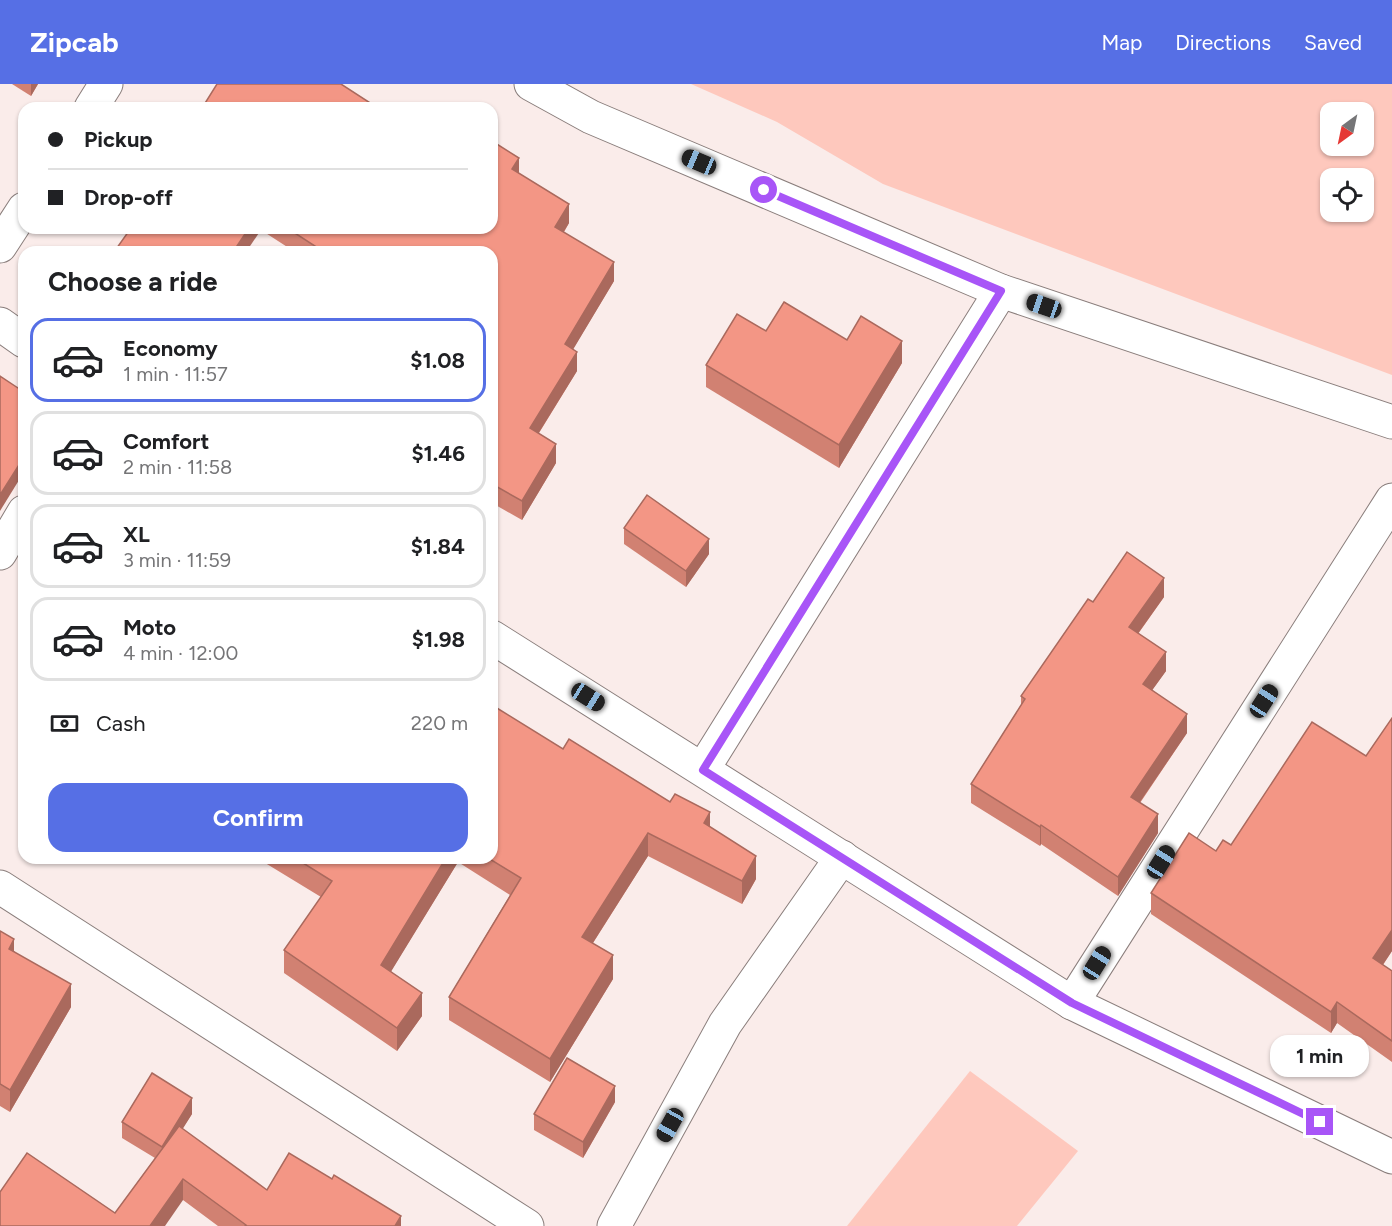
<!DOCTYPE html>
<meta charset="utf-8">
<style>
:root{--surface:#fff;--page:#f6f6f6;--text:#202124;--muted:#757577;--line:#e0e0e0;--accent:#566fe5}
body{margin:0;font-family:Figtree,sans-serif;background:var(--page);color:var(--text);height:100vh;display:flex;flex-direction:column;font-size:22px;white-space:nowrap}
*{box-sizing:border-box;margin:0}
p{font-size:20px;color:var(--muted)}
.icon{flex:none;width:33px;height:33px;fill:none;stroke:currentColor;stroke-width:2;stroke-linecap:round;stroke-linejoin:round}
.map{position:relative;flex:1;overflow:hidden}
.side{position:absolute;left:18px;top:162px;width:480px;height:618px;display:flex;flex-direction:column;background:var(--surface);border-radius:18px;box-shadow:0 2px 4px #0004}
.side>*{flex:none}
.hud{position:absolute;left:18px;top:18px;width:480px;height:132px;border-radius:18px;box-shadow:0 2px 4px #0004;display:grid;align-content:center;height:132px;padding:0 30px;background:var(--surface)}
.needle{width:39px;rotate:213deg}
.tools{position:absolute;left:1320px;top:18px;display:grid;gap:12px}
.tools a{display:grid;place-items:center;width:54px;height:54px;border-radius:12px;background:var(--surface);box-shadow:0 2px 4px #0004;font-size:30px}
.end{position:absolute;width:27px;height:27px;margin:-14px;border:8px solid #a855f7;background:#fff;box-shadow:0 0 0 3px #fff}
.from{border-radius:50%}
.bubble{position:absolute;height:42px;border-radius:18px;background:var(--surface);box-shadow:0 2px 4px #0004;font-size:20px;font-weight:700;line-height:42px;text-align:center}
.car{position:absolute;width:18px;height:36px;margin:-18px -9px;border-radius:8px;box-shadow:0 0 4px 2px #0007;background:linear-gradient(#222 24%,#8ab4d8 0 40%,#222 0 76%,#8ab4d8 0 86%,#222 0)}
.hud b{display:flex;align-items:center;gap:21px;height:57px;font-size:22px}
.hud b+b{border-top:2px solid var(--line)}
.hud i{width:15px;height:15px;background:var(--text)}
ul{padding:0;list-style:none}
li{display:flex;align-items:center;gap:18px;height:84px;margin:0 12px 9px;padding:0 18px;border:3px solid var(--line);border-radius:18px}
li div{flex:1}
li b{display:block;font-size:22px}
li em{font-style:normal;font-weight:700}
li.current{border-color:var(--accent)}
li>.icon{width:54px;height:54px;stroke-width:1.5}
h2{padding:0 30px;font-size:27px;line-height:72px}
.pay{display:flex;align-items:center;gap:15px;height:66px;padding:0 30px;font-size:22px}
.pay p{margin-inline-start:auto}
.cta{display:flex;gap:12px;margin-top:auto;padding:12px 30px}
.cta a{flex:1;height:69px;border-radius:18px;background:var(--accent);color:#fff;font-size:24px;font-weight:700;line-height:69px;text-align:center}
header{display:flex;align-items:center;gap:36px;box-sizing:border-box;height:84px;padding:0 30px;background:var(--accent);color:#fff}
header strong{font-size:28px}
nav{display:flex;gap:33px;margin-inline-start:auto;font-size:21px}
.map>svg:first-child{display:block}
</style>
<header>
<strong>Zipcab</strong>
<nav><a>Map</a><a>Directions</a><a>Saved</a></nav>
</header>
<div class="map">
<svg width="1392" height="1142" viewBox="0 0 1392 1142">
<rect width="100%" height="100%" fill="#faecea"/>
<g fill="#fec8bd" fill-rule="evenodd">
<path d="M 691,0 L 1392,0 L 1392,291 L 883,100 L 777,38 ZM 1330,28 L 1364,28 L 1364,62 L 1330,62 ZM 1330,94 L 1364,94 L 1364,128 L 1330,128 Z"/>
<path d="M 970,987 L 1078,1067 L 1017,1142 L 847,1142 Z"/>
</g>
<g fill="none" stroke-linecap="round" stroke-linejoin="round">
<g stroke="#8a7e7c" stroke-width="35">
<g id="street">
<path d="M 531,0 L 591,33 L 1001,207 L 1392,338"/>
<path d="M 91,24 L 106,0"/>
<path d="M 0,162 L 24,125"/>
<path d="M 0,240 L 24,257"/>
<path d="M 0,469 L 24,428"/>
<path d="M 492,553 L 1072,919 L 1392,1073"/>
<path d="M 703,685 L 1001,207"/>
<path d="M 0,803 L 527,1142"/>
<path d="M 1072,919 L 1392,416"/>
<path d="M 614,1142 L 725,940 L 842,773"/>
</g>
</g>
<use href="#street" stroke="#fff" stroke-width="33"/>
</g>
<g fill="#d18172">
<path d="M 12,0 L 38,0 L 31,12 Z"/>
<path d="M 519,90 L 569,139 L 564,148 L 614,197 L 573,265 L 577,287 L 539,349 L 556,379 L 522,436 L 492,419 L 492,168 L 295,168 L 261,146 L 131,144 L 492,144 Z"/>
<path d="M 766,247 L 847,256 L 902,279 L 839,384 L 706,303 L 706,281 Z"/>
<path d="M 624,444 L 709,470 L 686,503 L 624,460 Z"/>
<path d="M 1164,513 L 1138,550 L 1166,587 L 1152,606 L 1187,649 L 1140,719 L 1158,749 L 1118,812 L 1041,760 L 1040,762 L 971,719 L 971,700 L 1021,621 L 1021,612 L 1093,518 Z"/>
<path d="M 563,665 L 710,743 L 756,795 L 742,820 L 648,772 L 593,859 L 613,895 L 550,998 L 449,936 L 449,913 L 510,811 L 458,778 L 391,887 L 422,932 L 397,967 L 284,889 L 284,866 L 321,813 L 257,774 L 492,774 Z"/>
<path d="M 1366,672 L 1392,867 L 1383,881 L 1392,887 L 1392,978 L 1337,939 L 1331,949 L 1151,830 L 1151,809 L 1216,767 L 1231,761 Z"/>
<path d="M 0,847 L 14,867 L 71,923 L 10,1028 L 0,1022 Z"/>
<path d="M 615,1018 L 583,1074 L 534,1046 L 534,1030 Z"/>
<path d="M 192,1030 L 182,1045 L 267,1106 L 401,1142 L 218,1142 L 183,1116 L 115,1129 L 155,1074 L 122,1054 L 122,1038 Z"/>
</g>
<g fill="#aa695d">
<path d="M 31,0 L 38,0 L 31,12 Z"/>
<path d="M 519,74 L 519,93 L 512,85 Z"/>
<path d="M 569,120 L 569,139 L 555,162 L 555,143 Z"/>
<path d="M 249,144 L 261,144 L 261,146 L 246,168 L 233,168 Z"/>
<path d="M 614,178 L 614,197 L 565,279 L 565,260 Z"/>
<path d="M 902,257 L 902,279 L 839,384 L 839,361 Z"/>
<path d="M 577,268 L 577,287 L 530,363 L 530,344 Z"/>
<path d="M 556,360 L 556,379 L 522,436 L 522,417 Z"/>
<path d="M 24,373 L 24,388 L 0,427 L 0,411 Z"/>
<path d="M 709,455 L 709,470 L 686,503 L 686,487 Z"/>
<path d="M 1164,494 L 1164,513 L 1129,562 L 1129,543 Z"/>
<path d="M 1166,568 L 1166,587 L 1143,619 L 1143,600 Z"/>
<path d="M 1187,630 L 1187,649 L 1131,731 L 1131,713 Z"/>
<path d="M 710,728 L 710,751 L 704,739 Z"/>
<path d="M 1158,730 L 1158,749 L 1118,812 L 1118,793 Z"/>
<path d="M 1041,741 L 1041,760 L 1040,762 L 1040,743 Z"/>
<path d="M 648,749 L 648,772 L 582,876 L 582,853 Z"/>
<path d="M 756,772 L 756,795 L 742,820 L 742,797 Z"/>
<path d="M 446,774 L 458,774 L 458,778 L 381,904 L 381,881 Z"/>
<path d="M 1392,846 L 1392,867 L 1373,895 L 1373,874 Z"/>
<path d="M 14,855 L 14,878 L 9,865 Z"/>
<path d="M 613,871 L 613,895 L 550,998 L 550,975 Z"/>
<path d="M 71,900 L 71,923 L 10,1028 L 10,1006 Z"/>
<path d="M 422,909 L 422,932 L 397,967 L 397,944 Z"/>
<path d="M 1337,918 L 1337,939 L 1331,949 L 1331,928 Z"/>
<path d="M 615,1002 L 615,1018 L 583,1074 L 583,1058 Z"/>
<path d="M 192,1014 L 192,1030 L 162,1078 L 162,1063 Z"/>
<path d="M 183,1095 L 183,1116 L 165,1142 L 150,1142 Z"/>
<path d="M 401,1132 L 401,1142 L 395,1142 Z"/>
</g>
<g fill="#f39685" stroke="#aa695d" stroke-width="1.5">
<path d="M 217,0 L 341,0 L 378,24 L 202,24 Z"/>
<path d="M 492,57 L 519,74 L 512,85 L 569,120 L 555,143 L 614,178 L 565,260 L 577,268 L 530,344 L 556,360 L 522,417 L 492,400 L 492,168 L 324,168 L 287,144 L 492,144 Z"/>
<path d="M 131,144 L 249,144 L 233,168 L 114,168 Z"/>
<path d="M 784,218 L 847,256 L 861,232 L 902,257 L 839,361 L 706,281 L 737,230 L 766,247 Z"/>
<path d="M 0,292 L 18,304 L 24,293 L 24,373 L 0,411 Z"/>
<path d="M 647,411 L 709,455 L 686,487 L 624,444 Z"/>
<path d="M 1127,468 L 1164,494 L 1129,543 L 1166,568 L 1143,600 L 1187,630 L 1131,713 L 1158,730 L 1118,793 L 1041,741 L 1040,743 L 971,700 L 1025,615 L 1021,612 L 1088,515 L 1093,518 Z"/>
<path d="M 492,621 L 563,665 L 569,655 L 670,718 L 675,710 L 710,728 L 704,739 L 756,772 L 742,797 L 648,749 L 582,853 L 613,871 L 550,975 L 449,913 L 521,794 L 488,774 L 492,774 Z"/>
<path d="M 1392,634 L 1392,846 L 1373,874 L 1392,887 L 1392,957 L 1337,918 L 1331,928 L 1151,809 L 1189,749 L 1216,767 L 1223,756 L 1231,761 L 1312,638 L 1366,672 Z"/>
<path d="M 295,774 L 446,774 L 381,881 L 422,909 L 397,944 L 284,866 L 332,797 Z"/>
<path d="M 0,847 L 14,855 L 9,865 L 71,900 L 10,1006 L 0,1000 Z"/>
<path d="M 567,974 L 615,1002 L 583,1058 L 534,1030 Z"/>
<path d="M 152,989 L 192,1014 L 162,1063 L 122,1038 Z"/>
<path d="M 179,1042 L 267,1106 L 289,1069 L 332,1095 L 334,1091 L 401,1132 L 395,1142 L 245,1142 L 246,1141 L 183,1095 L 150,1142 L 0,1142 L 0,1108 L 27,1069 L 115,1129 Z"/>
</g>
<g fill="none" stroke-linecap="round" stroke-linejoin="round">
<path stroke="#a855f7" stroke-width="8" d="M 764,106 L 1001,207 L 703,686 L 1072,919 L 1320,1038"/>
</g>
</svg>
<div class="tools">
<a><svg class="needle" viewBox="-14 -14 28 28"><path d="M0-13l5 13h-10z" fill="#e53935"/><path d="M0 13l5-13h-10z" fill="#757577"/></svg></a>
<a><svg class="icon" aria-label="locate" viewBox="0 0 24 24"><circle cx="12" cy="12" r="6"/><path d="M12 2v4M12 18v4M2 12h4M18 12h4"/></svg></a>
</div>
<i class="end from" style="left:764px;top:106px"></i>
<i class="end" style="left:1320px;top:1038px"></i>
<div class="bubble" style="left:1270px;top:951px;width:99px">1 min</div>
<i class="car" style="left:699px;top:78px;rotate:293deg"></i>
<i class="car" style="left:1044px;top:222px;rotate:289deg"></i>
<i class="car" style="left:588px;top:613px;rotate:122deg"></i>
<i class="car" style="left:1264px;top:617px;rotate:33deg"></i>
<i class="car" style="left:1161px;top:778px;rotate:32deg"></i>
<i class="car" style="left:1097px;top:879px;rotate:32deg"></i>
<i class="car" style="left:670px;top:1041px;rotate:209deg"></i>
<div class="hud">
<b><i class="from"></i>Pickup</b>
<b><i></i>Drop-off</b>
</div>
<section class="side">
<h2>Choose a ride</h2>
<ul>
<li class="current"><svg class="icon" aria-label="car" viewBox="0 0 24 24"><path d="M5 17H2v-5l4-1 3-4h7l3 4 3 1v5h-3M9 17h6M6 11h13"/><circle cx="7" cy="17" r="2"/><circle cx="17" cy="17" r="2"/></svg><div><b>Economy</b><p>1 min · 11:57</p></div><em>$1.08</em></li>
<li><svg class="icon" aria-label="car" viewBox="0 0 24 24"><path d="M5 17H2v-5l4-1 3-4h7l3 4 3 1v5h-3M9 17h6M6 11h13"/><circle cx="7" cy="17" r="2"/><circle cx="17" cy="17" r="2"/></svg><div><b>Comfort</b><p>2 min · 11:58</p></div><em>$1.46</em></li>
<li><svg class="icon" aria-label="car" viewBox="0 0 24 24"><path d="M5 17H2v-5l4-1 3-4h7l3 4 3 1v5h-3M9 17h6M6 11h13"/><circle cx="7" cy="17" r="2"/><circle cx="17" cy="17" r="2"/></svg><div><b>XL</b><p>3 min · 11:59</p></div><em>$1.84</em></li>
<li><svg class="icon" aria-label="car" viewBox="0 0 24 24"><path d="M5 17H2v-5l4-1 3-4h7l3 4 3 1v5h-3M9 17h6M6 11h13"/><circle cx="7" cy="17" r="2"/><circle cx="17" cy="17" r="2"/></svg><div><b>Moto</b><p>4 min · 12:00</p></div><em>$1.98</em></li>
</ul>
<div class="pay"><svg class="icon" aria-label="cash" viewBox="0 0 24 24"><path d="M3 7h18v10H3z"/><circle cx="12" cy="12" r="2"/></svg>Cash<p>220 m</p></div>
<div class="cta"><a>Confirm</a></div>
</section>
</div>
